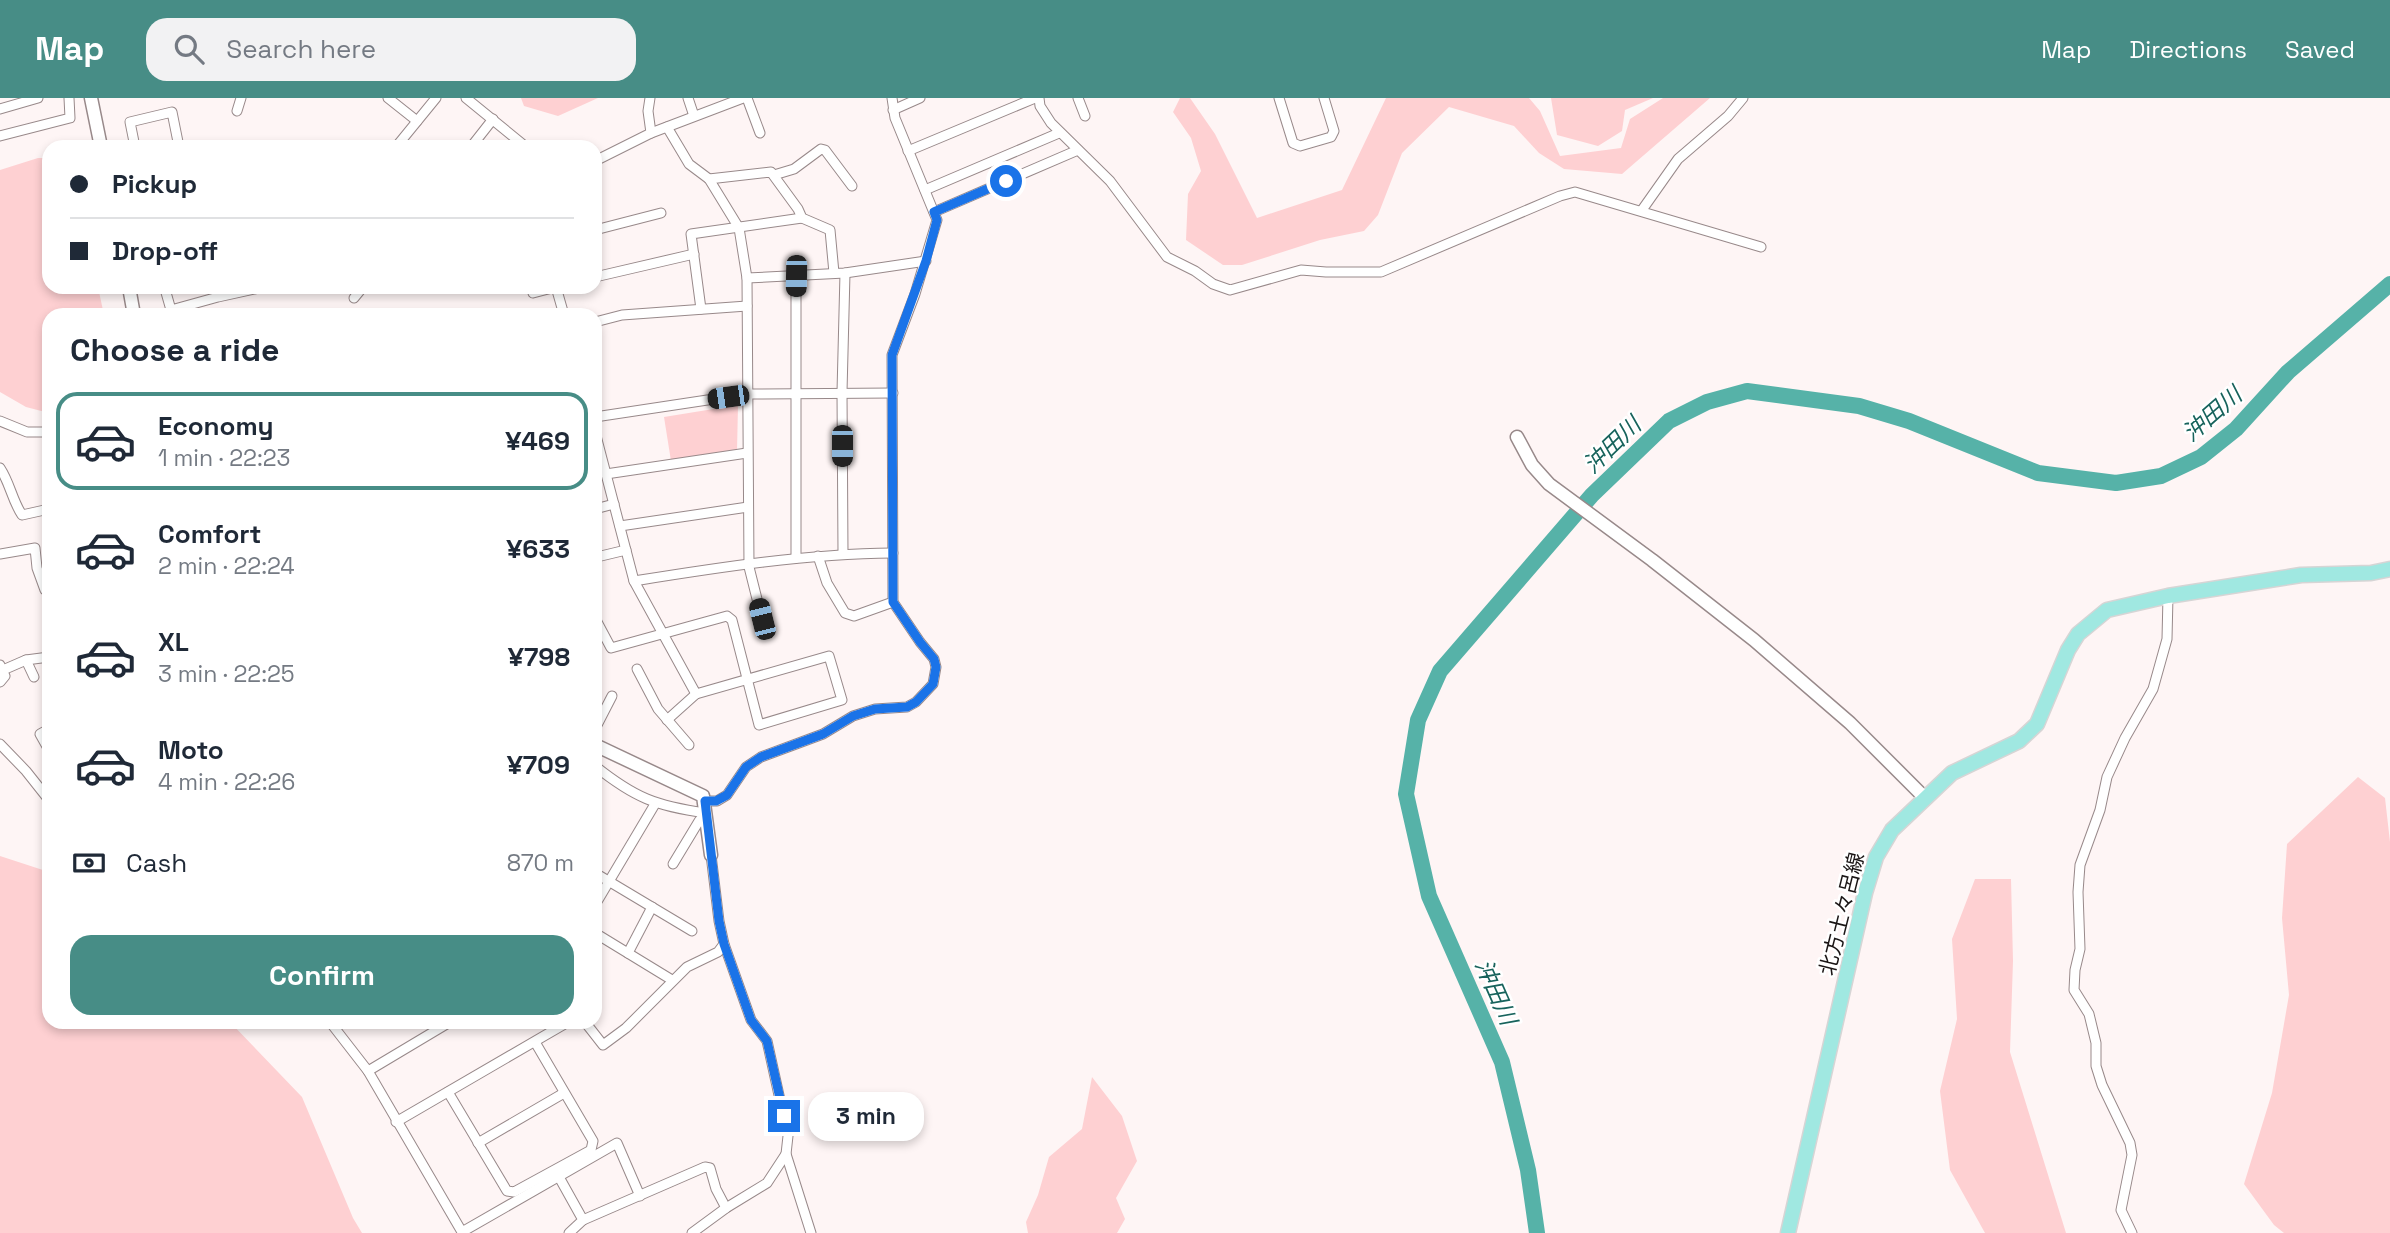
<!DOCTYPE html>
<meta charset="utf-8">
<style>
:root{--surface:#fff;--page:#f2f2f3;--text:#1f2937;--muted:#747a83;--line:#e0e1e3;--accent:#478d86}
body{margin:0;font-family:"Space Grotesk","Noto Sans JP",sans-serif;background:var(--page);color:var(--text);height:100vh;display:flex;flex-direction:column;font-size:26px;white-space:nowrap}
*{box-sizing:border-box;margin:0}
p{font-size:23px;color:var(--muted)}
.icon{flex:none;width:38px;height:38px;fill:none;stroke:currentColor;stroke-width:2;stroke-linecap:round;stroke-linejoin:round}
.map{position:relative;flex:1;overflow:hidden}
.panel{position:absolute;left:42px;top:210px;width:560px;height:721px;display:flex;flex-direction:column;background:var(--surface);border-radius:21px;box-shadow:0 4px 10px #0003}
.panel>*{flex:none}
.hud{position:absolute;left:42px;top:42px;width:560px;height:154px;border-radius:21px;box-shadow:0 4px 10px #0003;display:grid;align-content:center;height:154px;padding:0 28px;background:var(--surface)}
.end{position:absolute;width:32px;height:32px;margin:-16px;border:9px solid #1a73e8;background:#fff;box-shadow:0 0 0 4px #fff}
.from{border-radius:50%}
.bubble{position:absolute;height:49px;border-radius:21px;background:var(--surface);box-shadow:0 4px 10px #0003;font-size:23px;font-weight:700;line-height:49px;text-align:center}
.car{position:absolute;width:21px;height:42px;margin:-21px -10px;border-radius:9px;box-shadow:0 0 5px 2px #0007;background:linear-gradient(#222 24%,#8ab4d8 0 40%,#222 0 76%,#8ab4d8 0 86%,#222 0)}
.hud b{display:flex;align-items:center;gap:24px;height:66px;font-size:26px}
.hud b+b{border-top:2px solid var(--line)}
.hud i{width:18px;height:18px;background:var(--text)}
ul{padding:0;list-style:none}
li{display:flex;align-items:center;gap:21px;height:98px;margin:0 14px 10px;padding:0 14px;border:4px solid transparent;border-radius:21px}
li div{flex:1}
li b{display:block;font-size:26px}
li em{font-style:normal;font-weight:700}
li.current{border-color:var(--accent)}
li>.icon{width:63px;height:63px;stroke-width:1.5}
h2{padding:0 28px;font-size:32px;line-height:84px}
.pay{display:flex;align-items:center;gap:18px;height:77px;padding:0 28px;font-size:26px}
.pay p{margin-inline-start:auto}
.action{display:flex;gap:14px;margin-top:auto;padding:14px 28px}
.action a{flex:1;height:80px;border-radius:21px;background:var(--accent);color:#fff;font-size:28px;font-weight:700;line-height:80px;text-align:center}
header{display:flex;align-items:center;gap:42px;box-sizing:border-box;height:98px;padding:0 35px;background:var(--accent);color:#fff}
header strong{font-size:33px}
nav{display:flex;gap:38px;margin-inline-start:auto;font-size:24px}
.search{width:490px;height:63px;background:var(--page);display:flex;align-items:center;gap:18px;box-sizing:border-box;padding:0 24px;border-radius:21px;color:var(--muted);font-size:26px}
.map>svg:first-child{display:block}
</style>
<header>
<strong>Map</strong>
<div class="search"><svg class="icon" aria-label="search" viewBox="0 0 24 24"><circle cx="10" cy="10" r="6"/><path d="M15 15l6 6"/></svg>Search here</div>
<nav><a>Map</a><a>Directions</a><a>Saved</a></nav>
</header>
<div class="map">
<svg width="2390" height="1135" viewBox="0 0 2390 1135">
<rect width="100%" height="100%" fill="#fef5f5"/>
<g fill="#fed0d2">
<path d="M 521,0 L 598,0 L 558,18 L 524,8 Z"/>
<path d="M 1180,0 L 1190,0 L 1215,36 L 1257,120 L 1342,92 L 1386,0 L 1529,0 L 1540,13 L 1560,58 L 1621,50 L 1630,21 L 1663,0 L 1710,0 L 1622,76 L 1564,71 L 1539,55 L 1514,28 L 1449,9 L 1402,55 L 1378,117 L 1364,133 L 1320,142 L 1242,167 L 1223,167 L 1186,142 L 1188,96 L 1201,73 L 1191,40 L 1173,14 Z"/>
<path d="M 1551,0 L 1653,0 L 1625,12 L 1622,33 L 1598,48 L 1557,37 Z"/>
<path d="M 38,60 L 49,60 L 49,189 L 98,189 L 104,217 L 49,217 L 49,315 L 26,309 L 0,294 L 0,72 Z"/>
<path d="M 738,307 L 737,353 L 671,363 L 664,319 Z"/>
<path d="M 2358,679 L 2385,700 L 2390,744 L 2390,1135 L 2284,1135 L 2274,1127 L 2244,1086 L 2272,995 L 2289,897 L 2282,820 L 2287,746 Z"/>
<path d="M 0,758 L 49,774 L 49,924 L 230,924 L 302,999 L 353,1120 L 362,1135 L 0,1135 Z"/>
<path d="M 1975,781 L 2011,781 L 2013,863 L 2010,954 L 2066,1135 L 1985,1135 L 1950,1072 L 1940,993 L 1957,921 L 1952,841 Z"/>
<path d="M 1092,979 L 1122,1018 L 1137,1063 L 1116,1100 L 1125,1121 L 1117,1135 L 1028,1135 L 1026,1124 L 1038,1097 L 1049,1059 L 1082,1031 Z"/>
</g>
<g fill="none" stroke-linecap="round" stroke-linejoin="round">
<path stroke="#56b2a8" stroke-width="16" d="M 1537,1135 L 1528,1072 L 1502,964 L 1429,798 L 1406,696 L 1418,622 L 1440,573 L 1592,397 L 1669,323 L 1707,304 L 1747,293 L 1859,308 L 1909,323 L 2038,375 L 2116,385 L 2161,378 L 2201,359 L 2236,331 L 2288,274 L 2390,186"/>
<g stroke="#98898a" stroke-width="11">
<g id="street">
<path d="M 388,0 L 417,23"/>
<path d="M 466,0 L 526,49"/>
<path d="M 688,0 L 694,18"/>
<path d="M 747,0 L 760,35"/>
<path d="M 1039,0 L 1040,8 L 1051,25 L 1110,83 L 1167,159 L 1195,173 L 1213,186 L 1230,192 L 1301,172 L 1326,174 L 1381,174 L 1560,98 L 1575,94 L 1761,149"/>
<path d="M 1078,0 L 1085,18"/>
<path d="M 1279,0 L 1293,45 L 1300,48 L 1331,39 L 1334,33 L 1324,0"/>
<path d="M 0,11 L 38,0"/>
<path d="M 893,12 L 920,0"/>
<path d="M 237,13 L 241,0"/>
<path d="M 667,29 L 689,66 L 709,81 L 739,130 L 747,180 L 749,469 L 762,521"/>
<path d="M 651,35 L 743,0"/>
<path d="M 0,38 L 70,20 L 69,0"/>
<path d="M 135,49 L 130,24 L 172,14 L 179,49"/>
<path d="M 396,49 L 436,0"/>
<path d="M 471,49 L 493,21"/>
<path d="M 908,53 L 1035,0"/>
<path d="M 595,63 L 651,35 L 648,13 L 650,0"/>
<path d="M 774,77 L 794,71 L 821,51 L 825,52 L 852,88"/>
<path d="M 709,81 L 771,74 L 798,111 L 802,120 L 830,132 L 834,175"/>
<path d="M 925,92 L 1059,35"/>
<path d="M 1642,112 L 1678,61 L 1728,18 L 1743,0"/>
<path d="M 934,114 L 1078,52"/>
<path d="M 595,132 L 661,115"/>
<path d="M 595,179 L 694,156"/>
<path d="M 747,180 L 845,175 L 926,163"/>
<path d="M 170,189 L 165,191 L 171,212 L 218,199 L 264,189"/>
<path d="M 556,189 L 564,217"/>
<path d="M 533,195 L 556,189"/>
<path d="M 354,200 L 363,189"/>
<path d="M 701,211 L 691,136 L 802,120"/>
<path d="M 595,224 L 622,217 L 747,208"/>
<path d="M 595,319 L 747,296 L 893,295"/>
<path d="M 0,323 L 27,334 L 49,334"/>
<path d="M 595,334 L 634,483 L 696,596 L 829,558 L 842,602 L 759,627 L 732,522 L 727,518 L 611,550 L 595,520"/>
<path d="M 0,370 C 10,385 12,402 22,417 L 49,411"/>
<path d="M 606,376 L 747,355"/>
<path d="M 595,411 L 614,406"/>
<path d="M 620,428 L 748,409"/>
<path d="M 843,455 L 842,294 L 845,175"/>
<path d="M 0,456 L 35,450 L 37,470 L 45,492"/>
<path d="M 595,458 L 601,458 L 626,452"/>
<path d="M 818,458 L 827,485 L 845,515 L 854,518 L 893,504"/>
<path d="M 796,460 L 796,178"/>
<path d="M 634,483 C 721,469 806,456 893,455"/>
<path d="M 26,562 L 34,579"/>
<path d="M 0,567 L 5,578 L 0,584"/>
<path d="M 637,571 L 658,611 L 689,647"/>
<path d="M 3,572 L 26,562 L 49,559"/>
<path d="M 667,622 L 696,596"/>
<path d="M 49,631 L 40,636 L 49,652"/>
<path d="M 595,631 L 612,598"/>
<path d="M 0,646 L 26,673 L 49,702"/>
<path d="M 595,668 C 635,700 656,708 706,715"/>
<path d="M 705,703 L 717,703 L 727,697 L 746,669 L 761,659 L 823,636 L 853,618 L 875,611 L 907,609 L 916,604 L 933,586 L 936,569 L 934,561 L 920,544 L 893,504 L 892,257 L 915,196 L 937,122 L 895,20 L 892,0"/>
<path d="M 711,757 L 719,823 L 724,846 L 751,922 L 767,943 L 788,1038 L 786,1056 L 811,1135"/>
<path d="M 673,766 L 699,723 L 706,715"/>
<path d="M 595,775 L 692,833"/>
<path d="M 595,807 L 655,706"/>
<path d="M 595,835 L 672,882"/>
<path d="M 628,855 L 652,809"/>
<path d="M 330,924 L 368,973 L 462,1134 L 617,1045 L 640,1098"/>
<path d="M 585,924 L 603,947 L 626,930 L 687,869 L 718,854 L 724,846"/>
<path d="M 368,973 L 450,924"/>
<path d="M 448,994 L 507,1093 L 514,1094 L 591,1052 L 593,1043 L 535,944"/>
<path d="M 396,1024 L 568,924"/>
<path d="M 478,1045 L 564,995"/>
<path d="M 559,1079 L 583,1122 L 569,1135"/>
<path d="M 583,1122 L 705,1069 L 710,1070 L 716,1091 L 726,1110"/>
<path d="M 692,1135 L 726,1110 L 767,1085 L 786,1056"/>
<path d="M 2132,1135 L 2121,1112 L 2132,1057 L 2130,1045 L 2102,987 L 2096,968 L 2096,945 L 2089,916 L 2074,892 L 2075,872 L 2080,851 L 2078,794 L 2080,767 L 2100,712 L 2107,679 L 2125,640 L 2153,591 L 2167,541 L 2168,498"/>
</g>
</g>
<g stroke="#98898a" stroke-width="15">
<g id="secondary">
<path d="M 91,0 L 101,49"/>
<path d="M 129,189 L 134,217"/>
<path d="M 1517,339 L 1532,367 L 1549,386 L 1652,462 L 1754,542 L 1850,625 L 1925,700"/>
<path d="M 595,647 L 703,698 L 711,757"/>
</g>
</g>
<g stroke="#d6d5d5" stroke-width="17">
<path id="primary" d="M 1788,1135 L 1865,795 L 1876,759 L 1892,732 L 1952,675 L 2019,643 L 2037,626 L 2068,552 L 2078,536 L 2107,512 L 2168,498 L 2301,477 L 2371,475 L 2390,471"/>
</g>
<use href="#street" stroke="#fff" stroke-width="9"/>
<use href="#secondary" stroke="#fff" stroke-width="12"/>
<use href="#primary" stroke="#a0e8e1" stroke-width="14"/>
</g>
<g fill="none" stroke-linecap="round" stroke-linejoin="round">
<path stroke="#1a73e8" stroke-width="9" d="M 784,1018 L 767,943 L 751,922 L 724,846 L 719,823 L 705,703 L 716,703 L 727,697 L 746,669 L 761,659 L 823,636 L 853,618 L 875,611 L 907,609 L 916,604 L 933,586 L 936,569 L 934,561 L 920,544 L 893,504 L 892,257 L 926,163 L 937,122 L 934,114 L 1006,83"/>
</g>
<g text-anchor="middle" stroke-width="5" stroke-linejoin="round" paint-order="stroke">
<g font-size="21" fill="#1a1515" stroke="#fff">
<text transform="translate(1842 816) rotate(-76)" y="7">北方土々呂線</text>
</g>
<g font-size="23" font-style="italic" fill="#17635c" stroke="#fff">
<text transform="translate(2212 316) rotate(-41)" y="8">沖田川</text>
<text transform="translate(1612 347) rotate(-44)" y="8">沖田川</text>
<text transform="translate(1496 894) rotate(66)" y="8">沖田川</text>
</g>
</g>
</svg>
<i class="end from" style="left:1006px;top:83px"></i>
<i class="end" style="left:784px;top:1018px"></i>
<div class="bubble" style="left:808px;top:994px;width:116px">3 min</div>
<i class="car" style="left:796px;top:178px;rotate:181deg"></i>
<i class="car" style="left:728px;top:299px;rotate:262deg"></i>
<i class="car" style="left:842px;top:348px;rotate:180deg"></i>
<i class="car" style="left:762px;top:521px;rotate:346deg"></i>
<div class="hud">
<b><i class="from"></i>Pickup</b>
<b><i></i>Drop-off</b>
</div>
<section class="panel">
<h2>Choose a ride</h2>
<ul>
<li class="current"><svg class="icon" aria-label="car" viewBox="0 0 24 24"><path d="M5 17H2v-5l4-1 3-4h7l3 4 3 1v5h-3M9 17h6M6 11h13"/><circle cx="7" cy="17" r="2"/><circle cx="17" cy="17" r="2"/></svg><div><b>Economy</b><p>1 min · 22:23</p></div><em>¥469</em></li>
<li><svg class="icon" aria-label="car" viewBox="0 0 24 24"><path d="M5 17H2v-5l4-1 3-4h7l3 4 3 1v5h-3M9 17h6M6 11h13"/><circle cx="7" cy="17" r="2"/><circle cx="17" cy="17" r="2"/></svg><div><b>Comfort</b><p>2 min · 22:24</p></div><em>¥633</em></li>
<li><svg class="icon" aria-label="car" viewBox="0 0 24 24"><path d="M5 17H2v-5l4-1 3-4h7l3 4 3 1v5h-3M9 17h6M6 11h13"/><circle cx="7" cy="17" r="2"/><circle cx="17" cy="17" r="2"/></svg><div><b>XL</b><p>3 min · 22:25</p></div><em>¥798</em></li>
<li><svg class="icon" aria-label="car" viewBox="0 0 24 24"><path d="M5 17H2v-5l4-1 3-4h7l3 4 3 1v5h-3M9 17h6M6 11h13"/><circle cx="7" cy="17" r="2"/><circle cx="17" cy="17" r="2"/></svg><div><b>Moto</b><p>4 min · 22:26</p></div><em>¥709</em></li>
</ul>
<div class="pay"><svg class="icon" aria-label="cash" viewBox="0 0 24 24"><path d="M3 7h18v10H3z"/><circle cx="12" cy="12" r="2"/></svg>Cash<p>870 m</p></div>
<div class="action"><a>Confirm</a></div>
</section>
</div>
